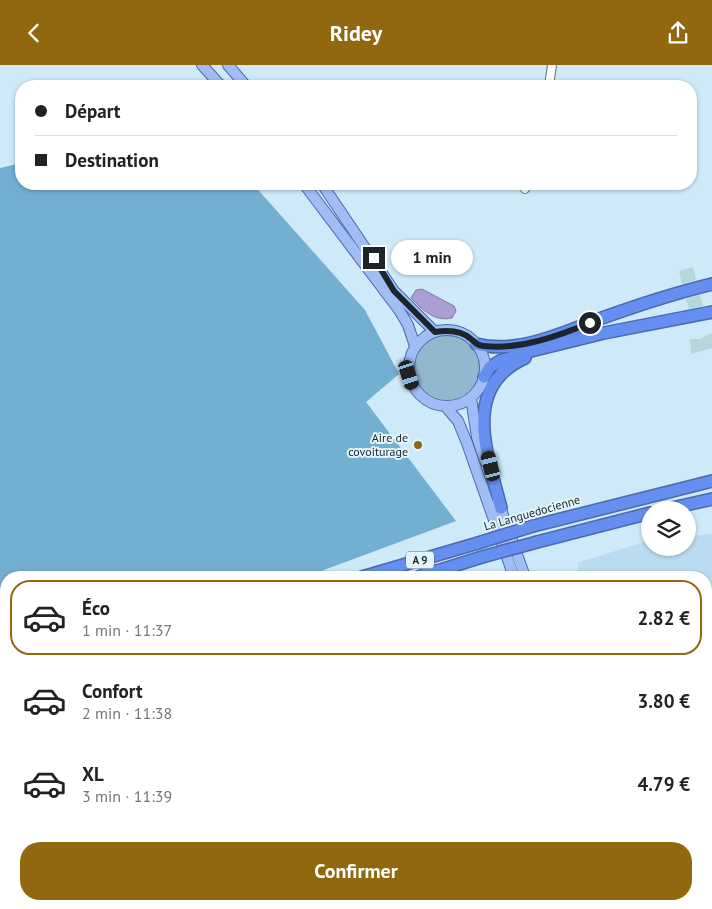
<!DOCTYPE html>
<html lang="fr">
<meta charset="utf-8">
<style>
:root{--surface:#fff;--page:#f6f6f6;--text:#222;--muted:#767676;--line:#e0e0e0;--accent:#916810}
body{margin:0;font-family:"PT Sans",sans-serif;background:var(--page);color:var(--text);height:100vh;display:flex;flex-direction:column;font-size:19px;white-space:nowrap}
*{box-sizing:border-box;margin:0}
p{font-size:16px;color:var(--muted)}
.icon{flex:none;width:28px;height:28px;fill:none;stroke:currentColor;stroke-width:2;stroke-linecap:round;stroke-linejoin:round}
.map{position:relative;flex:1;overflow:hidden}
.details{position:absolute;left:0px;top:506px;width:712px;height:339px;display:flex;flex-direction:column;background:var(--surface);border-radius:20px 20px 0 0;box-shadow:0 1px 4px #0004}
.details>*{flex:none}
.hud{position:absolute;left:15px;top:15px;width:682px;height:110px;border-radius:20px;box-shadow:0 1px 4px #0004;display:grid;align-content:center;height:110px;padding:0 20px;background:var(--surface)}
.controls{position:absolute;left:641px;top:436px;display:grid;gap:10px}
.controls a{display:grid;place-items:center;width:55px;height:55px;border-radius:50%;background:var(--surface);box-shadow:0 1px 4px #0004;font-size:25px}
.end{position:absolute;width:22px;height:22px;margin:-11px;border:6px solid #1b252b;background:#fff;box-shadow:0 0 0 2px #fff}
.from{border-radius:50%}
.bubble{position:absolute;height:35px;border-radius:18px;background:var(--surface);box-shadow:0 1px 4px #0004;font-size:16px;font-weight:700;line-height:35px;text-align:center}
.car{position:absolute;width:15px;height:30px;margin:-15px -8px;border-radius:6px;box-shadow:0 0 4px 1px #0007;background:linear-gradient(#222 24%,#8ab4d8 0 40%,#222 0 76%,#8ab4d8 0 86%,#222 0)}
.hud b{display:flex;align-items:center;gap:18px;height:48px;font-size:19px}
.hud b+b{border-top:1px solid var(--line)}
.hud i{width:12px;height:12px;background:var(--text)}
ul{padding:9px 0 0;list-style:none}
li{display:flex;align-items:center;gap:15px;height:75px;margin:0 10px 8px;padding:0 10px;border:2px solid transparent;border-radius:20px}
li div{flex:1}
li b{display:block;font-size:19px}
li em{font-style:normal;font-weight:700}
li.active{border-color:var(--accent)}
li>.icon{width:45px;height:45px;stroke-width:1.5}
.button{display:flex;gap:10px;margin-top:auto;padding:10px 20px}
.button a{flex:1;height:58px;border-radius:20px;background:var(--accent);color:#fff;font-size:20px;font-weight:700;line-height:58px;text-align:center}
header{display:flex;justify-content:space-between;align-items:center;height:65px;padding:0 20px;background:var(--accent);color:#fff;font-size:22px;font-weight:700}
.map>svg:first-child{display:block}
</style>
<header><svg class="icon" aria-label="back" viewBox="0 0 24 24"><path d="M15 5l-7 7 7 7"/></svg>Ridey<svg class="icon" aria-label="share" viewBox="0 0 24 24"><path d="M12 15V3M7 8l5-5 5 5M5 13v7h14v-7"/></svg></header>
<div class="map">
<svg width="712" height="844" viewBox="0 0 712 844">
<rect width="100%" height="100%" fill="#cee9f8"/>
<path fill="#bbdcf0" d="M 712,469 L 712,844 L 645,844 L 644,839 L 706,839 L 706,512 L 580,512 L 577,498 L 650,475 L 650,482 L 688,482 L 688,471 Z"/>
<circle fill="#91b8cf" cx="447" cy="302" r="33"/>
<path fill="#73afd1" d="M 21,98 L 21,119 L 253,119 L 365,245 L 399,309 L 366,337 L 456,456 L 305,512 L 6,512 L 6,627 L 0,629 L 0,103 Z"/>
<path fill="#ab9ed4" stroke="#807aa1" d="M 422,224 L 454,241 L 456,246 L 452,253 C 434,257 423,245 411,233 L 416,225 Z"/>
<g fill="#b6d6d9">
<path d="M 693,202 L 696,215 L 682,219 L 679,206 Z"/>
<path d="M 700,230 L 703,241 L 689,244 L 686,234 Z"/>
<path d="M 712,268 L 712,283 L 691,289 L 690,274 L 700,274 Z"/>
<path d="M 712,566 L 712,659 L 706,660 L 706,568 Z"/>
<path d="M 712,722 L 712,769 L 706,770 L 706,723 Z"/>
<path d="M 712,794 L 712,822 L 709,823 L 706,795 Z"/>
</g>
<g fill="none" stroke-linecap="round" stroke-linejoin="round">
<g stroke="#5a7280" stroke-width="10">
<g id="minor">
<path d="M 549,21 L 552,0"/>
<path d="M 525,124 L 528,119"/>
<path d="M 706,681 L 712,679"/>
<path d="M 0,692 L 6,689"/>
<path d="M 706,704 L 712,703"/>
<path d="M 523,839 L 526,844"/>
<path d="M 651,839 L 652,844"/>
<path d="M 436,844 L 437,839"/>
</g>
</g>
<g stroke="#4a6aab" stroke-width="12">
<g id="major">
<path d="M 202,0 L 221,21"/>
<path d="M 228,0 L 246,21"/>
<path d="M 304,119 L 399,245 L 408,260 L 415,281"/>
<path d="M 322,119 L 394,226 L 435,267"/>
<circle cx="447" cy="303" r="38"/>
<path d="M 471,333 L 477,372 L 485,396"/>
<path d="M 446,342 L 458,356 L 467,378 L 514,512"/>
<path d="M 498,436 L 525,512"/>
<path d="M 587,839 L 588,844"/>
<path d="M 599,839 L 600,844"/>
</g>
</g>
<g stroke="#4a6aab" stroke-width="14">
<g id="highway">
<path d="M 476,279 C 518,290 564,267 602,253 C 638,240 675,228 712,219"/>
<path d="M 484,312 L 490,302 L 500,296 L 531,286 L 604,268 L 712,247"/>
<path d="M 501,443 C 488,391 460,322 525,293"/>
<path d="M 663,445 L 712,434"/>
<path d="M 533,461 L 712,416"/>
<path d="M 537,477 L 650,448"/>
<path d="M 362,512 L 478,478"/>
<path d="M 418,512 L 482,492"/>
<path d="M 0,648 L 6,645"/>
<path d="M 0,665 L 6,662"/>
</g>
</g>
<use href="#minor" stroke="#fff" stroke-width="8"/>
<use href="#major" stroke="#a2bcf6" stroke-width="10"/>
<use href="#highway" stroke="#648ff0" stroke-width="11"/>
<g stroke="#4a6aab" stroke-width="14" stroke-linecap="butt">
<g id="highway-bridge">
<path d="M 478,478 L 533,461"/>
<path d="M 482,492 L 537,477"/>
</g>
</g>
<use href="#highway-bridge" stroke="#648ff0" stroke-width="11"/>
</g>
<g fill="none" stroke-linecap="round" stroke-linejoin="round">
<path stroke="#1b252b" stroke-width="6" d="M 374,193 L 394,226 L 435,267 C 448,265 461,265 471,274 C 476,278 478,281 484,281 C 520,285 558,271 590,258"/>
</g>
<circle fill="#916810" stroke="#e4f4fd" stroke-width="2" cx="418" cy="380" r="5"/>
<g text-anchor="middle" stroke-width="4" stroke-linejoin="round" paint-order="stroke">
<rect fill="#e4f4fd" stroke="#57636a" stroke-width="1" x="406" y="486.5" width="28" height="17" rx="4"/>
<g font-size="11" font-weight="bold" fill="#1b252b">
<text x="420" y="499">A 9</text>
</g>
<g font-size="12" fill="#1b252b" stroke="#e4f4fd" text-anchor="end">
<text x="408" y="377">Aire de<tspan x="408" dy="14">covoiturage</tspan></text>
</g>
<g font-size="12" fill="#1b252b" stroke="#e4f4fd">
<text transform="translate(532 448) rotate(-16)" y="4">La Languedocienne</text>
</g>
</g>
</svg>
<div class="controls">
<a><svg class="icon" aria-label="layers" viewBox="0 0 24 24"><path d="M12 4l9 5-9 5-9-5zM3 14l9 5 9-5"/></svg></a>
</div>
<i class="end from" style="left:590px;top:258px"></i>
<i class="end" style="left:374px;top:193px"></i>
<div class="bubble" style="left:391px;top:175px;width:82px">1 min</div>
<i class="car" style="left:409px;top:310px;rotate:162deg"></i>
<i class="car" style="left:491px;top:401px;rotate:346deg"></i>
<div class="hud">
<b><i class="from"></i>Départ</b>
<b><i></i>Destination</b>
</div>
<section class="details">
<ul>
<li class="active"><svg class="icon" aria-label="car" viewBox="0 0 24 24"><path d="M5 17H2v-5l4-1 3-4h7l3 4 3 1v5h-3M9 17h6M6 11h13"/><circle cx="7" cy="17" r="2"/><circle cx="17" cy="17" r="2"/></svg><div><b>Éco</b><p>1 min · 11:37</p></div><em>2.82 €</em></li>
<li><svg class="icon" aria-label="car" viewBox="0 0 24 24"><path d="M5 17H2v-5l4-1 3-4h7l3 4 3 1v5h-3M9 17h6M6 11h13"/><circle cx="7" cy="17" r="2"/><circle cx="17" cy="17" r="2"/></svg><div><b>Confort</b><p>2 min · 11:38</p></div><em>3.80 €</em></li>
<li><svg class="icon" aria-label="car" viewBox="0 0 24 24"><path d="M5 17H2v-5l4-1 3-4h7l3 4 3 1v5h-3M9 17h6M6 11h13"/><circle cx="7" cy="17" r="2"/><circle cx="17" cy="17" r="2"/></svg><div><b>XL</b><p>3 min · 11:39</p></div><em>4.79 €</em></li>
</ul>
<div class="button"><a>Confirmer</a></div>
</section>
</div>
